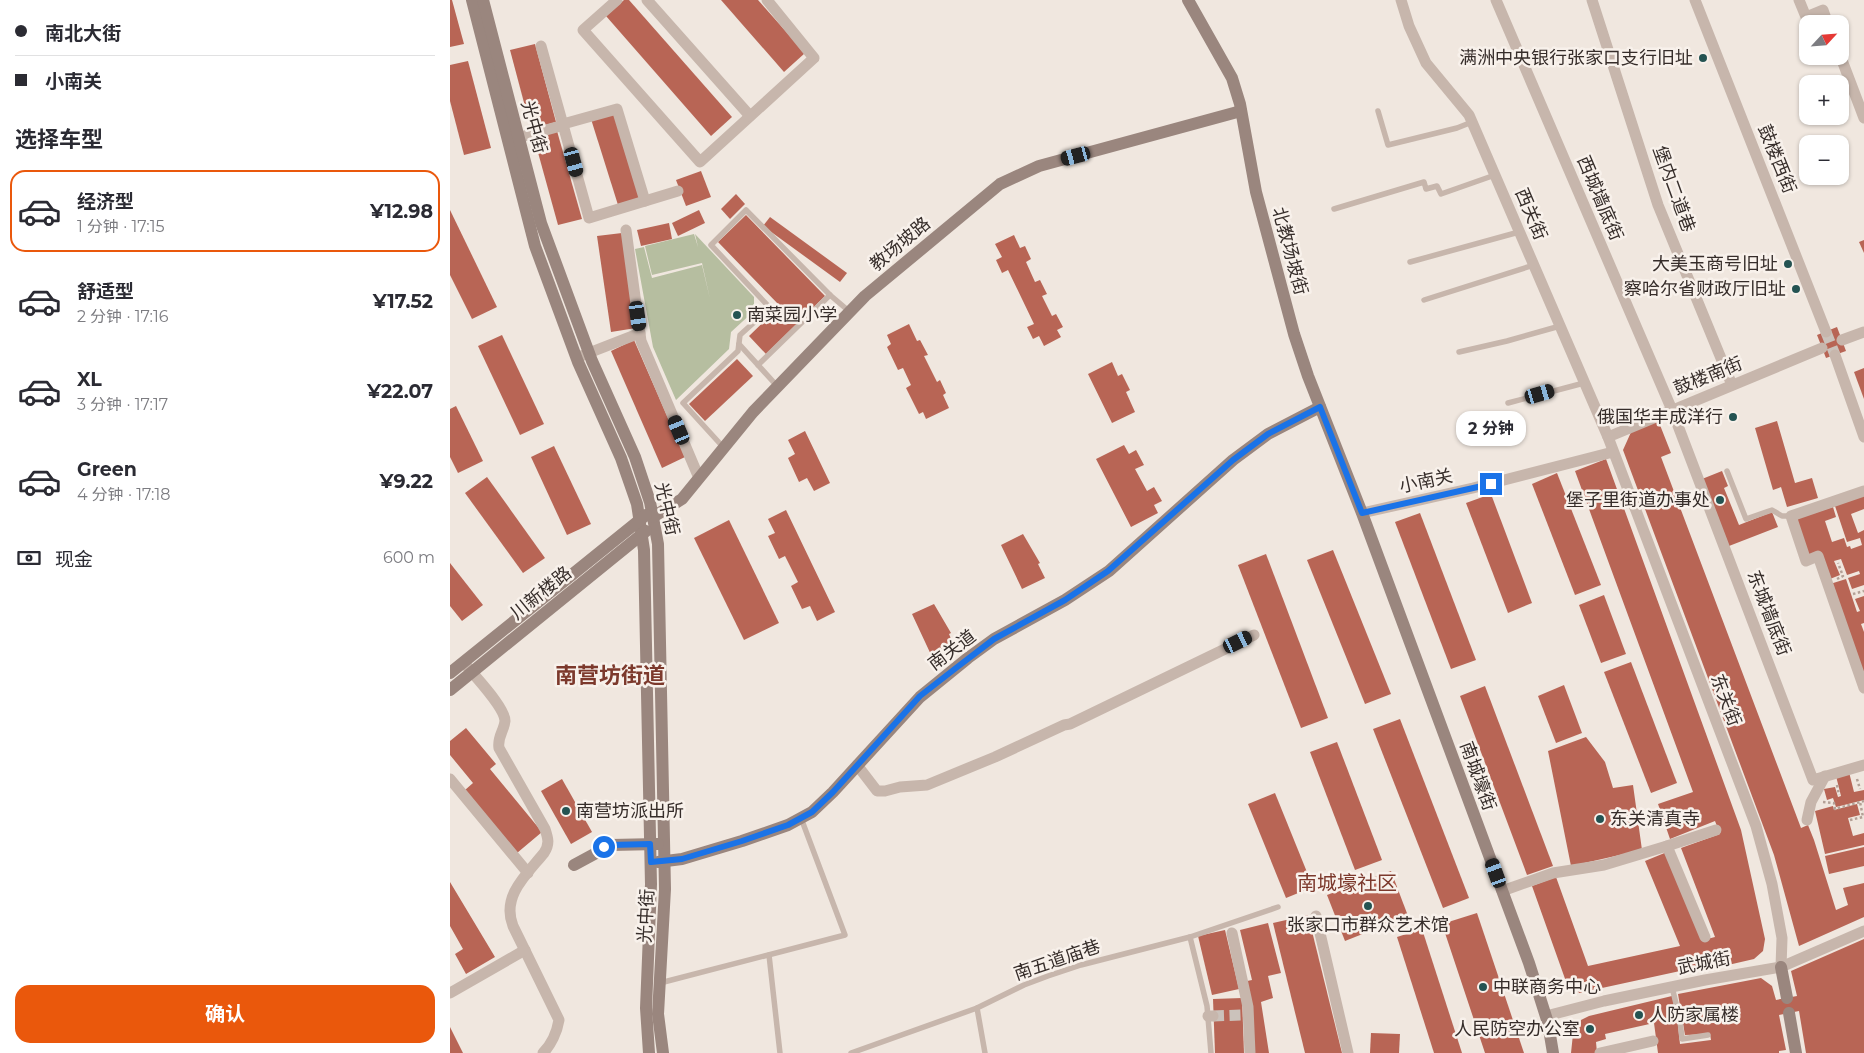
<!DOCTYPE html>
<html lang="zh">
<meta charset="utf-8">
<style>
:root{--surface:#fff;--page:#f2f2f3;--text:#2b2b33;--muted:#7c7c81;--line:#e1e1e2;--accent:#ea580c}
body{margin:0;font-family:Montserrat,"Noto Sans SC",sans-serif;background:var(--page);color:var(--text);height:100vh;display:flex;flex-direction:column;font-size:19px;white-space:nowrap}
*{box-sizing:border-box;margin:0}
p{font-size:16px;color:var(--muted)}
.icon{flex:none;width:28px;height:28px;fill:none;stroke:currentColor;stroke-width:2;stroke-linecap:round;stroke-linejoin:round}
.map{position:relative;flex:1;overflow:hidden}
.details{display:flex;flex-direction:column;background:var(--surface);width:450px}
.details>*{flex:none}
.banner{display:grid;align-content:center;height:110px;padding:0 15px;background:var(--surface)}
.needle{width:32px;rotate:64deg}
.tools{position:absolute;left:1349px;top:15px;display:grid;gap:10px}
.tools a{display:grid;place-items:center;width:50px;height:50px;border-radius:10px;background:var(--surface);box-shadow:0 1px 4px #0004;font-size:25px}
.end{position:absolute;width:22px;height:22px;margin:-11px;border:6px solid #1a73e8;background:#fff;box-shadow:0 0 0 2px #fff}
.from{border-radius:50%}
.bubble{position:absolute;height:35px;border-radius:15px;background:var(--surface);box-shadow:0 1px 4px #0004;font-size:16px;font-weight:700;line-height:35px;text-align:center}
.car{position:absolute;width:15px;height:30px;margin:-15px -8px;border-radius:6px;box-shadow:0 0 4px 1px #0007;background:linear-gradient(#222 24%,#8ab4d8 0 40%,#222 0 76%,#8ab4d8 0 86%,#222 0)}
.banner b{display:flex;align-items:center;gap:18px;height:48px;font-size:19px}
.banner b+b{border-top:1px solid var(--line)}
.banner i{width:12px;height:12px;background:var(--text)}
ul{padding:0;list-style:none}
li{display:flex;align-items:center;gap:15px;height:82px;margin:0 10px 8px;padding:0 5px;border:2px solid transparent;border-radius:15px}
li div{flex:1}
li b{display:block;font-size:19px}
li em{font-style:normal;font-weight:700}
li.active{border-color:var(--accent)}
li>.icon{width:45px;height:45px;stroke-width:1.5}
h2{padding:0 15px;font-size:22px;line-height:60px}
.pay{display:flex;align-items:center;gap:12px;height:55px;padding:0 15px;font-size:19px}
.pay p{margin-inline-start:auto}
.button{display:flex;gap:10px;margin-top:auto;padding:10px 15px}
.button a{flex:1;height:58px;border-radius:15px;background:var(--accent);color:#fff;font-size:20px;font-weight:700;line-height:58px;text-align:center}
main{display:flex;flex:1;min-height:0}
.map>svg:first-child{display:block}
</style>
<main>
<section class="details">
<div class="banner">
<b><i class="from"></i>南北大街</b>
<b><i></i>小南关</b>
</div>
<h2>选择车型</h2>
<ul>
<li class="active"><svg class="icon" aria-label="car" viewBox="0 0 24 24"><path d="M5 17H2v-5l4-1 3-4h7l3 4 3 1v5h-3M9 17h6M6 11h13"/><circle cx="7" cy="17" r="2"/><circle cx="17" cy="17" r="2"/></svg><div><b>经济型</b><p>1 分钟 · 17:15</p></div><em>¥12.98</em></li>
<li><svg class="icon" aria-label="car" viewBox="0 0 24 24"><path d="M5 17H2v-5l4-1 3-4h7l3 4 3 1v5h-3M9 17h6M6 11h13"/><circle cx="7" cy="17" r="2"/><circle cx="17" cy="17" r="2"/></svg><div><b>舒适型</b><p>2 分钟 · 17:16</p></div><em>¥17.52</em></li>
<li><svg class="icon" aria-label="car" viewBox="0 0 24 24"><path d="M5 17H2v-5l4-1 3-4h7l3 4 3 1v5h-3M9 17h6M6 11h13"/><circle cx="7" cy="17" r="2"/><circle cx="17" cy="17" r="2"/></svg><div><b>XL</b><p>3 分钟 · 17:17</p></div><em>¥22.07</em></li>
<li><svg class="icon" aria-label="car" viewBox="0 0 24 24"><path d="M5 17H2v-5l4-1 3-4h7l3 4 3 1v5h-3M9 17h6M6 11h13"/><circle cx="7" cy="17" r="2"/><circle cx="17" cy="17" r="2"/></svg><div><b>Green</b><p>4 分钟 · 17:18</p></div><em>¥9.22</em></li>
</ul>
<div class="pay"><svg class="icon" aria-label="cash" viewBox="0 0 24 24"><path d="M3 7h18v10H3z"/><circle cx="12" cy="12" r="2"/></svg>现金<p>600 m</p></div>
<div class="button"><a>确认</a></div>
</section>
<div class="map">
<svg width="1414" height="1053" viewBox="0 0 1414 1053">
<rect width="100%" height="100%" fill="#f0e7df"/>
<path fill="#b6bea0" d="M 244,234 L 248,247 L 245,234 L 304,297 L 304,311 L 281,332 L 279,349 L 226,400 L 203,347 L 185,249 L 194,247 L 202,278 L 252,265 L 260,299 L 252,263 L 202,275 L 195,246 Z"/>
<g fill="#b86555">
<path d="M 0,0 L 2,0 L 14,44 L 0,47 Z"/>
<path d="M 174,0 L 179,0 L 282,117 L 261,136 L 156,16 Z"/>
<path d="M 271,0 L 308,0 L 355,53 L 334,72 Z"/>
<path d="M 85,44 L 106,122 L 81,129 L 60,50 Z"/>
<path d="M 18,61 L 41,148 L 14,155 L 0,101 L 0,65 Z"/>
<path d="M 164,111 L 191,198 L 168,205 L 141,119 Z"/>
<path d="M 107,131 L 132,219 L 108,225 L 84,138 Z"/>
<path d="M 251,171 L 261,197 L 236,206 L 226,180 Z"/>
<path d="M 286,194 L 295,204 L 280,219 L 271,209 Z"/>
<path d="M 0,210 L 47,307 L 22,319 L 0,275 Z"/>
<path d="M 249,210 L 255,223 L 228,236 L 222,223 Z"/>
<path d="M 296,215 L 375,296 L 316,354 L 299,336 L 330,306 L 268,242 Z"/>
<path d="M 320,217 L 397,273 L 390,282 L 313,226 Z"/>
<path d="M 219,223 L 222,239 L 191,246 L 187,230 Z"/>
<path d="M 172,233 L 186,328 L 161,332 L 147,236 Z"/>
<path d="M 564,235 L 570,248 L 575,246 L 581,259 L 576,262 L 585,282 L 590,280 L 597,294 L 592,296 L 602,316 L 606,314 L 613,327 L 607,330 L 611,337 L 594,346 L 589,336 L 583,339 L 577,327 L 584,324 L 558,270 L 552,273 L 546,260 L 552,257 L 545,244 Z"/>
<path d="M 1414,240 L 1414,253 L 1409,242 Z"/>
<path d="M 459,324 L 467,341 L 470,340 L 478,355 L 474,356 L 487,382 L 490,380 L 496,393 L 493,395 L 499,408 L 476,419 L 473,412 L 469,414 L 456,388 L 461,385 L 453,368 L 448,370 L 437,347 L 441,344 L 437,335 Z"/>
<path d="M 1387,327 L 1396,351 L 1376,358 L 1367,335 Z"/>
<path d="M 52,335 L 94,424 L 70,435 L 28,346 Z"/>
<path d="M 184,340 L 235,457 L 212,468 L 161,351 Z"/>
<path d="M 287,359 L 303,376 L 255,421 L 239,404 Z"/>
<path d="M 662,362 L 668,376 L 672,374 L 680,390 L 676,392 L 685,412 L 662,423 L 638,374 Z"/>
<path d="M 1414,368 L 1414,399 L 1404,372 Z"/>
<path d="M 6,406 L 33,461 L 8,473 L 0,457 L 0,409 Z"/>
<path d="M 1208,420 L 1221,453 L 1211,457 L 1351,828 L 1358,825 L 1364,840 L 1386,910 L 1398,905 L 1393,888 L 1414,883 L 1414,917 L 1349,946 L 1324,855 L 1173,450 L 1182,430 Z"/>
<path d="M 1327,421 L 1345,483 L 1362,478 L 1368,498 L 1337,507 L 1331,487 L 1323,490 L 1305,428 Z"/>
<path d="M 355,431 L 380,483 L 364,491 L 357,478 L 349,482 L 338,458 L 345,454 L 338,440 Z"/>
<path d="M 674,445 L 679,454 L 686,450 L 694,465 L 685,469 L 697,491 L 704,487 L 712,501 L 704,505 L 708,513 L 681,527 L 646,459 Z"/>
<path d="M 104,446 L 141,524 L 117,535 L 81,457 Z"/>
<path d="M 1156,459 L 1291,830 L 1315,939 L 1313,951 L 1304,959 L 1278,965 L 1276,961 L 1129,993 L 1126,987 L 1119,990 L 1082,886 L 1106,877 L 1138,966 L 1230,946 L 1195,861 L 1217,852 L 1253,940 L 1265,937 L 1231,848 L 1270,834 L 1265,821 L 1220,839 L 1208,804 L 1243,792 L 1125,471 Z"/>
<path d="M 1272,471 L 1278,486 L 1274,488 L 1289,525 L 1322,512 L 1328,527 L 1279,546 L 1252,479 Z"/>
<path d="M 1107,473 L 1151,585 L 1125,595 L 1082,484 Z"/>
<path d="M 37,477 L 95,558 L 73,573 L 15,493 Z"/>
<path d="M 1041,494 L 1082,603 L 1058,613 L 1016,503 Z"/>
<path d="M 1414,495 L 1414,509 L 1401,514 L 1408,533 L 1414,530 L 1414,585 L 1402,589 L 1398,578 L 1410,574 L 1409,571 L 1397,575 L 1391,559 L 1384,561 L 1390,575 L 1380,579 L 1371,553 L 1357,558 L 1344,519 L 1383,507 L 1386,517 L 1375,521 L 1382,542 L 1394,538 L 1397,547 L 1400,546 L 1401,549 L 1412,545 L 1410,538 L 1397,542 L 1384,503 Z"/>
<path d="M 336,510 L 385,612 L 367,621 L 360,606 L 352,609 L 341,586 L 348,582 L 335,556 L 329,559 L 318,536 L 325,533 L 318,519 Z"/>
<path d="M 970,513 L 1026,660 L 1001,669 L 945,522 Z"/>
<path d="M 279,520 L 329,623 L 294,640 L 244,538 Z"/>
<path d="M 573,534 L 590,563 L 588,564 L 595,578 L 572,589 L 551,545 Z"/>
<path d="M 883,550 L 941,694 L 915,704 L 857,560 Z"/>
<path d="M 816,554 L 878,718 L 851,728 L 788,565 Z"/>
<path d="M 0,563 L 33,605 L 12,621 L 0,606 Z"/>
<path d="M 1396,579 L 1407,612 L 1410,611 L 1405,599 L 1414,596 L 1414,623 L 1411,624 L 1414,632 L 1414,679 L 1380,584 Z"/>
<path d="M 1154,595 L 1176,654 L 1151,663 L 1129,605 Z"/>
<path d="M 484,604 L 501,633 L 499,634 L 505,648 L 483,659 L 462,614 Z"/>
<path d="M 1181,662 L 1227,783 L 1201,793 L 1154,672 Z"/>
<path d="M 1114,685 L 1132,733 L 1106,743 L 1088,696 Z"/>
<path d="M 1035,686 L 1103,866 L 1077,875 L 1010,696 Z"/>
<path d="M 950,719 L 1019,898 L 993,908 L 923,729 Z"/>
<path d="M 16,728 L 46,764 L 40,769 L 92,832 L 67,853 L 15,790 L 23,783 L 0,755 L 0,741 Z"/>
<path d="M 1136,737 L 1155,762 L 1163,788 L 1183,785 L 1192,850 L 1121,866 L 1098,751 Z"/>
<path d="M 887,742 L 932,860 L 905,870 L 860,752 Z"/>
<path d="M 1399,772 L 1404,792 L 1414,790 L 1414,800 L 1386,807 L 1383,798 L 1377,800 L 1374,789 L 1385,787 L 1388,797 L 1391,796 L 1386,776 Z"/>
<path d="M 112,779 L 142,832 L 121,844 L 91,791 Z"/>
<path d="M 825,793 L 863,887 L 836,898 L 798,804 Z"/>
<path d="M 1407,804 L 1410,815 L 1398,818 L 1403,836 L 1414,833 L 1414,845 L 1375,854 L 1365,811 L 1383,806 L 1384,810 Z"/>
<path d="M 1414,847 L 1414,866 L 1379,874 L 1375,856 Z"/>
<path d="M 941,871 L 958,916 L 895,941 L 877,895 Z"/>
<path d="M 0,882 L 45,957 L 16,974 L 5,954 L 13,949 L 0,926 Z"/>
<path d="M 1027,913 L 1073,1050 L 1074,1053 L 1035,1053 L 992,924 Z"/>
<path d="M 858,915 L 892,1053 L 855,1053 L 823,923 Z"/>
<path d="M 818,923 L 831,973 L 818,976 L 823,998 L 811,1002 L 819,1053 L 805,1053 L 797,981 L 802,980 L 790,930 Z"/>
<path d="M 972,929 L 1012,1053 L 984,1053 L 947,937 Z"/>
<path d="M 775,930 L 789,989 L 762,995 L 748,936 Z"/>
<path d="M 1414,939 L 1414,1053 L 1356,1053 L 1349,1011 L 1329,1015 L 1336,1050 L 1329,1051 L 1329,1053 L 1208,1053 L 1204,1023 L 1155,1034 L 1156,1039 L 1146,1042 L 1147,1053 L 1121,1053 L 1123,1034 L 1131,1020 L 1139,1016 L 1222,996 L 1227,1017 L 1230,1044 L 1261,1040 L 1260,1034 L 1235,1035 L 1228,994 L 1311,978 L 1322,986 L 1326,1000 L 1347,996 L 1341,971 Z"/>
<path d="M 792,998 L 794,1053 L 765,1053 L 763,999 Z"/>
<path d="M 0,1027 L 13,1053 L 0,1053 Z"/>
<path d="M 921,1033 L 950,1034 L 949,1053 L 920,1053 Z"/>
</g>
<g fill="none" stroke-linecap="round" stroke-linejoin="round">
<g stroke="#cbc2bb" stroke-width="11" stroke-dasharray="11 5.5" stroke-linecap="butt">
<path d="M 1376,332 L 1385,355"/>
<path d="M 763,1016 L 792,1015"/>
</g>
<g stroke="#b3a096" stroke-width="2.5" stroke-dasharray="2.5 2.5" stroke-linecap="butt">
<path d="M 1387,579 L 1393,576 L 1388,563"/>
<path d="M 1403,594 L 1414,591"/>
<path d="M 1407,779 L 1410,789"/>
<path d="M 1387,785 L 1389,795"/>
<path d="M 1373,802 L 1384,803 L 1385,809 L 1414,801"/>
<path d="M 1400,820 L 1413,817 L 1410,802"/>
</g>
<g stroke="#c7b6ac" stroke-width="5.5">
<path d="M 928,111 L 938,145 L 1007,128 L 1022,122"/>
<path d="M 884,209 L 974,182 L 976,189 L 987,186 L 991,194 L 1045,175"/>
<path d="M 960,262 L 1069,232"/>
<path d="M 974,300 L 1084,265"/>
<path d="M 289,344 L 328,387"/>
<path d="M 1009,352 L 1057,341 L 1110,326"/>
<path d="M 308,365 L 380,295"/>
<path d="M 1058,403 L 1134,383"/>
<path d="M 274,448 L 233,403 L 288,351 L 290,335 L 320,308 L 261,245 L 296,210 L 380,295 L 400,312"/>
<path d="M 1277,471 L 1296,519 L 1322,510 L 1332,516 L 1341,516"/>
<path d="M 740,937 L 757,1006 L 761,1053"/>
<path d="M 319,955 L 330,1053"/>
<path d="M 210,983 L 395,935 L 351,818"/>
<path d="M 1222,987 L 1230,1020 L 1232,1039 L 1258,1035"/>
<path d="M 527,1008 L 535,1053"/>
<path d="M 401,1053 L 527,1008 L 574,985 L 598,976 L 631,965 L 740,937 L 828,907"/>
</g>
<g stroke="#c7b6ac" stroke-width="11">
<path d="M 167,0 L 133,30 L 250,162 L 364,58 L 317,0"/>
<path d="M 197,0 L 300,116"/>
<path d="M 951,0 L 959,26 L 976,63 L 1019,115 L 1158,437 L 1306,826 L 1322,884 L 1332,938 L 1331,967"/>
<path d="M 1046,0 L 1222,410 L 1363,780 L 1414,765"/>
<path d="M 1142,0 L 1208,205 L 1282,385"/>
<path d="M 1245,0 L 1376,332"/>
<path d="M 1349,0 L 1356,17 L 1373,10 L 1378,24"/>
<path d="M 91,46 L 139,218 L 228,191"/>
<path d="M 1390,55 L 1414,118"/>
<path d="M 113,124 L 167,109 L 195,201"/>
<path d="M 60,140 L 114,125"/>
<path d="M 176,230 L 191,341 L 249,478"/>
<path d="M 1392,340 L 1414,332"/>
<path d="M 1385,355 L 1414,437"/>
<path d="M 131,356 L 190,333"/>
<path d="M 1158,437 L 1372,348"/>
<path d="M 1414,491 L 1341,516 L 1356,561 L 1368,556 L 1414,688"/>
<path d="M 912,513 L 1023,488 L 1163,452"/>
<path d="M 16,665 C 25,677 55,707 55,721 C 54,731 47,737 49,748 L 95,829 C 98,838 100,844 94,853 C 77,874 51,896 63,926 L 109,1020 C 107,1032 101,1045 93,1053"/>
<path d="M 407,765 L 427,791 L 435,791 L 450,787 L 477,785 L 545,757 L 614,725 L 620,724 L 804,635"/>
<path d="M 0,779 L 78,873"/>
<path d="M 1357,820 L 1361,802 L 1375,776"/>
<path d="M 1217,846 L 1266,830"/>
<path d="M 1052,891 L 1103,873 L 1154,865 L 1217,846 L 1255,937"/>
<path d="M 866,916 L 898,1053"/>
<path d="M 782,933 L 798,1007 L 800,1053"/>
<path d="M 0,993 L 75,950"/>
<path d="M 758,1016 L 763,1016"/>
<path d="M 1096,1016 L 1154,1001 L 1255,980 L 1331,967 L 1414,931"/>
<path d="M 1150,1053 L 1203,1041"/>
</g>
<g stroke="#9a867e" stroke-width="12">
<path d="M 22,0 L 85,246 L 128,362 L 171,458 L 187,504 L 194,550 L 201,884 L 196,1008 L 199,1053"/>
<path d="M 33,0 L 91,223 L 142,361 L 185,457 L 200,502 L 208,544 L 215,889 L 208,1014 L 213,1053"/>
<path d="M 738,0 L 782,78 L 790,104 L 806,192 L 844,334 L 858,376 L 912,513 L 1079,963 L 1098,1023 L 1103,1053"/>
<path d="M 203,517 L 232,499 L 303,412 L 415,296 L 550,184 L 589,166 L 791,111"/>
<path d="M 0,673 L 196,515"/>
<path d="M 0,690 L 196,531"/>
<path d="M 208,862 L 232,859 L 292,841 L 338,825 L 362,812 L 383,792 L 470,697 L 518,658 L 544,639 L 615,600 L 659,571 L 783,460 L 818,434 L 870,407"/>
<path d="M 124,865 L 161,845 L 208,844"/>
<path d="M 1331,967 L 1337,998"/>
<path d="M 1339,1013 L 1346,1053"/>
</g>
</g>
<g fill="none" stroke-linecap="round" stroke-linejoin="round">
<path stroke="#1a73e8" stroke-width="6" d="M 154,847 L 161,845 L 200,844 L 201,862 L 232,859 L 292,841 L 338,825 L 362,812 L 383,792 L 470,696 L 506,668 L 544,639 L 615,600 L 658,571 L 783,460 L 818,434 L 870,407 L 912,513 L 1041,484"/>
</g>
<g fill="#245352" stroke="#f8f1eb" stroke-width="2">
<circle cx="1253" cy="58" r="5"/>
<circle cx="1338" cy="264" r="5"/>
<circle cx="1346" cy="289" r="5"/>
<circle cx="287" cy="315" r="5"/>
<circle cx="1283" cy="417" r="5"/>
<circle cx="1270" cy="500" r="5"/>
<circle cx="116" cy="811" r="5"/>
<circle cx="1150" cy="819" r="5"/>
<circle cx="918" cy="906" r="5"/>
<circle cx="1033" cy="987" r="5"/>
<circle cx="1189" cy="1015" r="5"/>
<circle cx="1140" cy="1029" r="5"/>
</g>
<g text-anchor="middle" stroke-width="5" stroke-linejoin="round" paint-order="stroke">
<g font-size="18" fill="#362d2a" stroke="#f8f1eb" text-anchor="end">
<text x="1243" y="64">满洲中央银行张家口支行旧址</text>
<text x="1328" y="270">大美玉商号旧址</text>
<text x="1336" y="295">察哈尔省财政厅旧址</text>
<text x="297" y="321" text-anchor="start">南菜园小学</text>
<text x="1273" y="423">俄国华丰成洋行</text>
<text x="1260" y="506">堡子里街道办事处</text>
<text x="126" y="817" text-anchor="start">南营坊派出所</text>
<text x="1160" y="825" text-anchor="start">东关清真寺</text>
<text x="918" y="931" text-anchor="middle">张家口市群众艺术馆</text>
<text x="1043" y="993" text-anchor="start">中联商务中心</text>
<text x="1199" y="1021" text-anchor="start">人防家属楼</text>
<text x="1130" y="1035">人民防空办公室</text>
</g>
<g font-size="18" fill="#362d2a" stroke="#f8f1eb">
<text transform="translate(84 127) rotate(75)" y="6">光中街</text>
<text transform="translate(1327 159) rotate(68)" y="6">鼓楼西街</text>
<text transform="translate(1224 189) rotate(70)" y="6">堡内二道巷</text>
<text transform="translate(1150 198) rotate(67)" y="6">西城墙底街</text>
<text transform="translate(1081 214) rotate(67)" y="6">西关街</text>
<text transform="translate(450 244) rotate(-40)" y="6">教场坡路</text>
<text transform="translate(840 251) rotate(75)" y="6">北教场坡街</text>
<text transform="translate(1258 376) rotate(-22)" y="6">鼓楼南街</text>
<text transform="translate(976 481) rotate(-12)" y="6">小南关</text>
<text transform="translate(217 509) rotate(77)" y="6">光中街</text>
<text transform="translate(91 593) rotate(-39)" y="6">川新楼路</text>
<text transform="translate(1319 613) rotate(69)" y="6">东城墙底街</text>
<text transform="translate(502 650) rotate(-37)" y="6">南关道</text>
<text transform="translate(1276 700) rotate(69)" y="6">东关街</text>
<text transform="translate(1028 776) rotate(70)" y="6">南城壕街</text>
<text transform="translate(196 916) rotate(-87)" y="6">光中街</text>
<text transform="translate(607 960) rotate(-19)" y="6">南五道庙巷</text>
<text transform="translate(1254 963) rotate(-11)" y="6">武城街</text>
</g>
<g font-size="20" fill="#7c392c" stroke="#f8f1eb">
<text x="897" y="890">南城壕社区</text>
</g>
<g font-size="22" font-weight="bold" fill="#7c392c" stroke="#f8f1eb">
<text x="160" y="683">南营坊街道</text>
</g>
</g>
</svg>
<div class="tools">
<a><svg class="needle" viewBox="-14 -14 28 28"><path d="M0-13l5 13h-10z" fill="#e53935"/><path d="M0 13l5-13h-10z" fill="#7c7c81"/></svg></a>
<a>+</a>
<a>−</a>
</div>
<i class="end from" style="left:154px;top:847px"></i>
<i class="end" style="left:1041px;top:484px"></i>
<div class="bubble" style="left:1006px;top:411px;width:70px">2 分钟</div>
<i class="car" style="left:626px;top:156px;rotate:255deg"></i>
<i class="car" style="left:124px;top:162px;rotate:165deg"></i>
<i class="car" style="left:188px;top:316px;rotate:172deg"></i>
<i class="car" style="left:1090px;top:394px;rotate:74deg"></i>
<i class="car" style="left:229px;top:430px;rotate:337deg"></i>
<i class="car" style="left:788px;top:642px;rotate:64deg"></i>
<i class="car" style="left:1046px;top:873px;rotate:340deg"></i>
</div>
</main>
